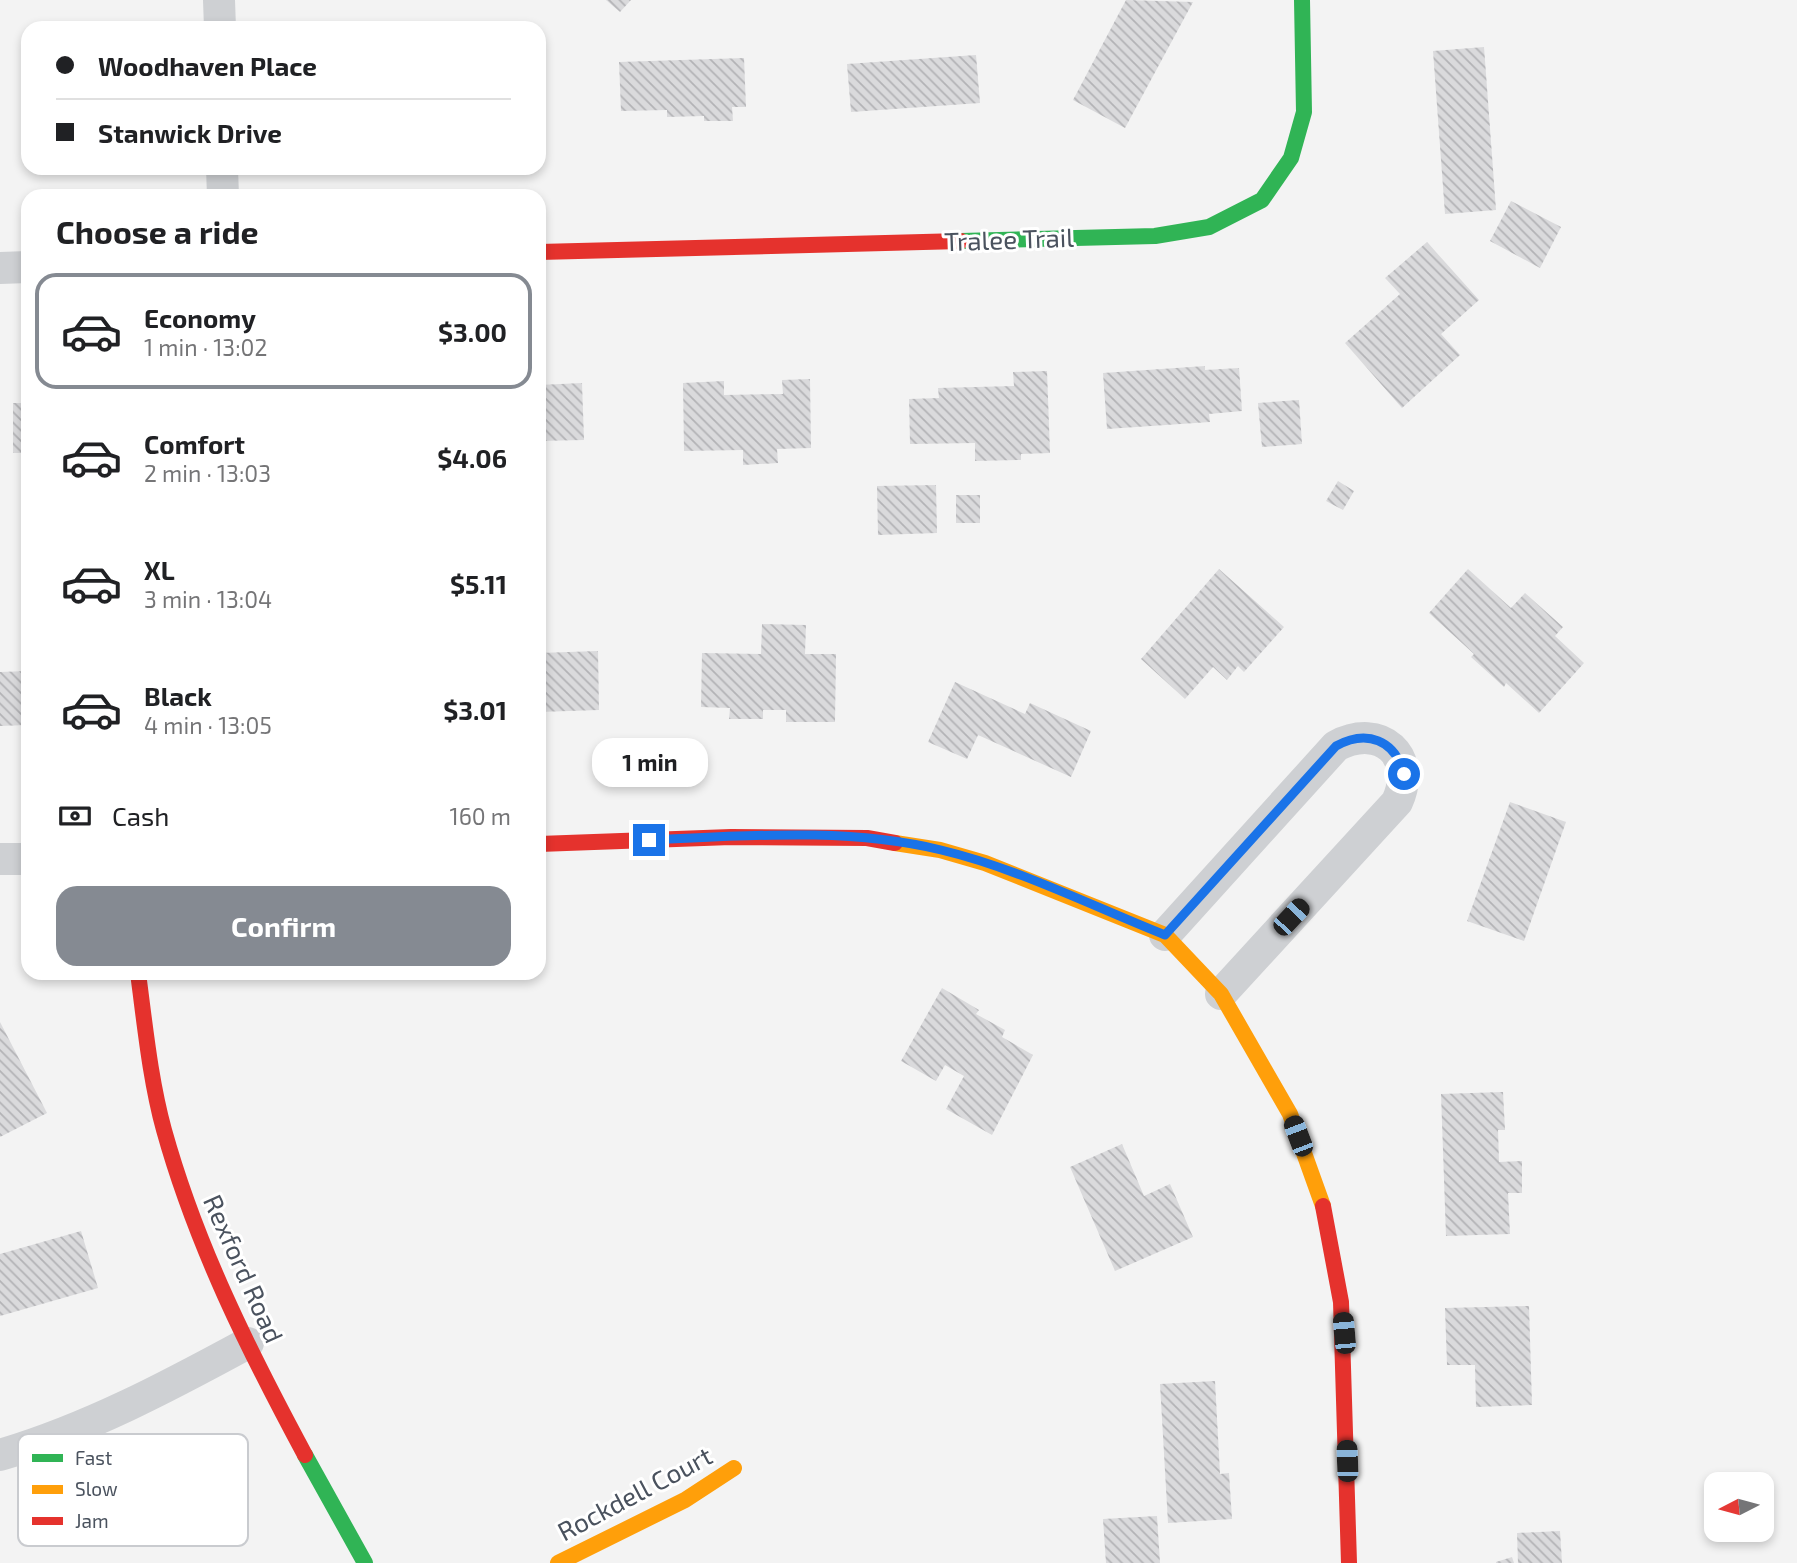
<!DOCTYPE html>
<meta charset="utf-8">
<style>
:root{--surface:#fff;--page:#f6f6f6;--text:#202124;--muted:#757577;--line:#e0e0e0;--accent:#858a92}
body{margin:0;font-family:"Exo 2",sans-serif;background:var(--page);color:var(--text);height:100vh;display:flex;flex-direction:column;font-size:26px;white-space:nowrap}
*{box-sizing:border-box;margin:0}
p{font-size:23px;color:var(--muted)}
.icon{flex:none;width:38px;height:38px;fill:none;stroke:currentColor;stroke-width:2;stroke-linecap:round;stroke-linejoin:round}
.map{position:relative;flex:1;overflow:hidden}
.side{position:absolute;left:21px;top:189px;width:525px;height:791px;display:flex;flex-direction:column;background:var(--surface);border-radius:21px;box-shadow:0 4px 10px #0003}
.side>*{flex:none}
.guide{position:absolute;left:21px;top:21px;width:525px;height:154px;border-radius:21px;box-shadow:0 4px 10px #0003;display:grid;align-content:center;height:154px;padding:0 35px;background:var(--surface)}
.needle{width:46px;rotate:264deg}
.controls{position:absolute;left:1704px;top:1472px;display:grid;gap:14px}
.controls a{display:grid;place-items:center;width:70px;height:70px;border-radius:14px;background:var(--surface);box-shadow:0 4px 10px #0003;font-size:35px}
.end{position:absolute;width:32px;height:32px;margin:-16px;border:9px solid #1a73e8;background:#fff;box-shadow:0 0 0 4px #fff}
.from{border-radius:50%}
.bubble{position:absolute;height:49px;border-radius:21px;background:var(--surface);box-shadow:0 4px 10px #0003;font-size:23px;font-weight:700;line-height:49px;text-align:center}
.car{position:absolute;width:21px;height:42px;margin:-21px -10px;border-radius:9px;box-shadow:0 0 5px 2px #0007;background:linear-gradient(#222 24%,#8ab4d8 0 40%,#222 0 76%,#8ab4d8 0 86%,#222 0)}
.guide b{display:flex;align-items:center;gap:24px;height:66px;font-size:26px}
.guide b+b{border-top:2px solid var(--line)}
.guide i{width:18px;height:18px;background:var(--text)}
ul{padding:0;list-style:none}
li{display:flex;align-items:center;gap:21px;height:116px;margin:0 14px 10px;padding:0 21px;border:4px solid transparent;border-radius:21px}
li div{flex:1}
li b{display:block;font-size:26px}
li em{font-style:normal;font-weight:700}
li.on{border-color:var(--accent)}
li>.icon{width:63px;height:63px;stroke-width:1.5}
h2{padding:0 35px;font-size:32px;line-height:84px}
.pay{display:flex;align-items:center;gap:18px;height:77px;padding:0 35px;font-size:26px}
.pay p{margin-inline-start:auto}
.action{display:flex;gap:14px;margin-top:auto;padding:14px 35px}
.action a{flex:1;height:80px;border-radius:21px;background:var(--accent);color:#fff;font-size:28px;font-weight:700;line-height:80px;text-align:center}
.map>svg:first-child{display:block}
</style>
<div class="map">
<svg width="1797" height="1563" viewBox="0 0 1797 1563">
<defs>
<pattern id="building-back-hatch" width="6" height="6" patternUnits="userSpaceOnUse" patternTransform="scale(1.75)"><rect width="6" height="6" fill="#dadadc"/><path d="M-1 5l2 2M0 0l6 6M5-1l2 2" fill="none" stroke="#b3b3b6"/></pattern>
</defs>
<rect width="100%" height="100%" fill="#f3f3f3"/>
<g fill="url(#building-back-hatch)">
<path d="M 606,0 L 631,0 L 620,12 Z"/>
<path d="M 1126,0 L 1193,2 L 1125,128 L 1073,100 Z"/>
<path d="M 1484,47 L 1496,210 L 1445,214 L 1433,51 Z"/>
<path d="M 976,55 L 980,103 L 851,112 L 847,64 Z"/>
<path d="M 744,58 L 746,107 L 732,107 L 733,121 L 704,121 L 704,116 L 667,117 L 667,110 L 621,111 L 619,62 Z"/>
<path d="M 1511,201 L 1561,227 L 1540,268 L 1490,241 Z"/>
<path d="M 1427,242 L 1479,300 L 1441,334 L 1460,355 L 1402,408 L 1345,343 L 1400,294 L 1385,278 Z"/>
<path d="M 1205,366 L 1205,370 L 1239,368 L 1242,411 L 1209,414 L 1210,422 L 1107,429 L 1103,373 Z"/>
<path d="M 1047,371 L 1050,453 L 1021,454 L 1021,460 L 975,461 L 975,443 L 910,444 L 909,399 L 939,398 L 938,388 L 1014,386 L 1013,372 Z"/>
<path d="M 810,379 L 811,448 L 777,449 L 778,463 L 743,465 L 743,450 L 684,451 L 683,383 L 724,381 L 724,395 L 783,394 L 782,380 Z"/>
<path d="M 582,383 L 584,440 L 539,441 L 539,385 Z"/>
<path d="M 1299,400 L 1302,444 L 1262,447 L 1258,403 Z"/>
<rect x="13" y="403" width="15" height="50"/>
<path d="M 1338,481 L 1354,491 L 1343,510 L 1326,501 Z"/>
<path d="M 936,485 L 937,533 L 878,535 L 877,486 Z"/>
<rect x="956" y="495" width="24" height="28"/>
<path d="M 1219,569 L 1284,627 L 1244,672 L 1238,666 L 1227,680 L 1213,667 L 1185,699 L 1141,659 Z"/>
<path d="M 1468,569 L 1511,608 L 1525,593 L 1563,627 L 1555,636 L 1584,663 L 1539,713 L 1506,683 L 1504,687 L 1471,657 L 1474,654 L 1429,613 Z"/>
<path d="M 762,624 L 806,625 L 805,654 L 836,654 L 835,722 L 786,722 L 786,710 L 763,710 L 763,719 L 729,719 L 730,708 L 701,707 L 702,653 L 761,654 Z"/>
<path d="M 598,651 L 599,710 L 539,712 L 539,653 Z"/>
<path d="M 28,671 L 28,725 L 0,726 L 0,672 Z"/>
<path d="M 955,682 L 1025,714 L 1030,703 L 1091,731 L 1071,777 L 978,735 L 967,759 L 928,742 Z"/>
<path d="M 1510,802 L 1566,822 L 1524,941 L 1467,921 Z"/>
<path d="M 942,988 L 979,1010 L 976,1014 L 1005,1030 L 1002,1037 L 1033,1055 L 992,1135 L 946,1109 L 964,1076 L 945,1065 L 936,1081 L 901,1061 Z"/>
<path d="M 0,1022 L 47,1113 L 0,1137 Z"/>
<path d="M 1503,1092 L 1505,1130 L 1498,1130 L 1499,1162 L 1522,1161 L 1522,1193 L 1508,1193 L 1510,1234 L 1446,1236 L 1441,1094 Z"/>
<path d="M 1122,1144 L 1144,1196 L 1170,1184 L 1193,1237 L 1115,1271 L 1070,1167 Z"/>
<path d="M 81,1231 L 98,1288 L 0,1316 L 0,1254 Z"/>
<path d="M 1529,1306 L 1532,1405 L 1476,1407 L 1475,1365 L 1447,1365 L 1445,1308 Z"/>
<path d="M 1215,1381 L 1220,1474 L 1229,1473 L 1232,1519 L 1168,1523 L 1160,1384 Z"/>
<path d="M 1157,1516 L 1160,1563 L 1106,1563 L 1103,1519 Z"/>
<path d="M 1560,1531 L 1562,1563 L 1518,1563 L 1517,1533 Z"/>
<path d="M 1512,1557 L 1514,1563 L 1496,1563 L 1496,1562 Z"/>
</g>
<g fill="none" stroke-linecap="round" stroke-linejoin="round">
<g stroke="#ced0d3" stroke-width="32">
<path d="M 219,0 L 220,28"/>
<path d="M 222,168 L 223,196"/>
<path d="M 0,268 L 28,267"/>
<path d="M 0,859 L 28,859"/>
<path d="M 1165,935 L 1336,746 C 1381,722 1418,756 1397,802 L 1221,994"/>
<path d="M 0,1455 C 88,1429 167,1387 248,1343"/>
</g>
<g stroke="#30b455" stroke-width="16">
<path d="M 961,241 L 1155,236 L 1209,227 L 1262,200 L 1291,158 L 1304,112 L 1302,0"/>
<path d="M 305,1455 L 365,1563"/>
</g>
<g stroke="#ff9f0a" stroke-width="16">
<path d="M 895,843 L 940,850 L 985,863 L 1165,935 L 1221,994 L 1290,1114 L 1323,1206"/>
<path d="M 558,1563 L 685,1500 L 734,1468"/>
</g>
<g stroke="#e5322d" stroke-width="16">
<path d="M 539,252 L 961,241"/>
<path d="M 539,844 L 731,837 L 867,838 L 895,843"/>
<path d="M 138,973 C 145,1025 150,1079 164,1130 C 196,1245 249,1351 305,1455"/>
<path d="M 1323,1206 L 1341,1302 L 1349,1563"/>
</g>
</g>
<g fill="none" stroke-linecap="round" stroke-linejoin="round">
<path stroke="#1a73e8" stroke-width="9" d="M 649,840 C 745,836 846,827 941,850 C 1017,868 1092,906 1165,935 L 1336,746 C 1367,729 1395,740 1404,774"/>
</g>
<g text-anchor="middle" stroke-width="6" stroke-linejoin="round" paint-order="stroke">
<g font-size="26" fill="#4a525e" stroke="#fff">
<text transform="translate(1009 240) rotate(-2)" y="9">Tralee Trail</text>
<text transform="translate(243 1269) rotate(66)" y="9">Rexford Road</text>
<text transform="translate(635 1494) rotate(-28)" y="9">Rockdell Court</text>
</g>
</g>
<rect x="18" y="1434" width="230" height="112" rx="10" fill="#fff" stroke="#c9cbcf" stroke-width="2"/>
<rect x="32" y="1454" width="31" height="8" fill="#30b455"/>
<rect x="32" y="1485" width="31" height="9" fill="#ff9f0a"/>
<rect x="32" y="1517" width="31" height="8" fill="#e5322d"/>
<g font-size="19" fill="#4a525e">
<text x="75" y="1465">Fast</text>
<text x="75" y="1496">Slow</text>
<text x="75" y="1528">Jam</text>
</g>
</svg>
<div class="controls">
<a><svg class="needle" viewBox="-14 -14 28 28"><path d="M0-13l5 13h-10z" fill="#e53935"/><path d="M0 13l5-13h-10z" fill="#757577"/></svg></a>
</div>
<i class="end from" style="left:1404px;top:774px"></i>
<i class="end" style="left:649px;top:840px"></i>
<div class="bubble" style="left:592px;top:738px;width:116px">1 min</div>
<i class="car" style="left:1291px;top:917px;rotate:43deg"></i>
<i class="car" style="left:1298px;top:1136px;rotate:339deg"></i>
<i class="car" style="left:1344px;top:1333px;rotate:355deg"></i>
<i class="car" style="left:1347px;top:1461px;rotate:358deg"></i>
<div class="guide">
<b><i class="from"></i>Woodhaven Place</b>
<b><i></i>Stanwick Drive</b>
</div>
<section class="side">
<h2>Choose a ride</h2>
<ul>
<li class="on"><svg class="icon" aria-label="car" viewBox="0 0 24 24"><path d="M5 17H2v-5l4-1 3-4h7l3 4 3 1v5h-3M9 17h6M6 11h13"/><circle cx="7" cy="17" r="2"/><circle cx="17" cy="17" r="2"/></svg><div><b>Economy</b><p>1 min · 13:02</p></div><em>$3.00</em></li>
<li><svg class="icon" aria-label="car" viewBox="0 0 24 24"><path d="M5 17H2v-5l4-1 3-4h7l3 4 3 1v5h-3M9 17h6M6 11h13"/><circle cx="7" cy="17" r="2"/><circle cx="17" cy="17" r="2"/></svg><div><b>Comfort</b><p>2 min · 13:03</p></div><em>$4.06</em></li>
<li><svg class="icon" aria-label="car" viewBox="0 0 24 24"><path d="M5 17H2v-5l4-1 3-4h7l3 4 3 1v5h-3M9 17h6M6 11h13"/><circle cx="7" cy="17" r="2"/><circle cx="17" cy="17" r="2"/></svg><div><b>XL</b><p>3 min · 13:04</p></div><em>$5.11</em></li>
<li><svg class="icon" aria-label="car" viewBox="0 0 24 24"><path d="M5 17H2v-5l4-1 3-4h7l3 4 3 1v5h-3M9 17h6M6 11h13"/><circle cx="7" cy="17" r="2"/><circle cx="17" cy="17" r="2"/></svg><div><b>Black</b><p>4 min · 13:05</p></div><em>$3.01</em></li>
</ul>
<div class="pay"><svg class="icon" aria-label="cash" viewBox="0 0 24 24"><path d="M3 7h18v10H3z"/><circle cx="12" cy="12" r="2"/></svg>Cash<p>160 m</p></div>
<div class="action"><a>Confirm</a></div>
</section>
</div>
